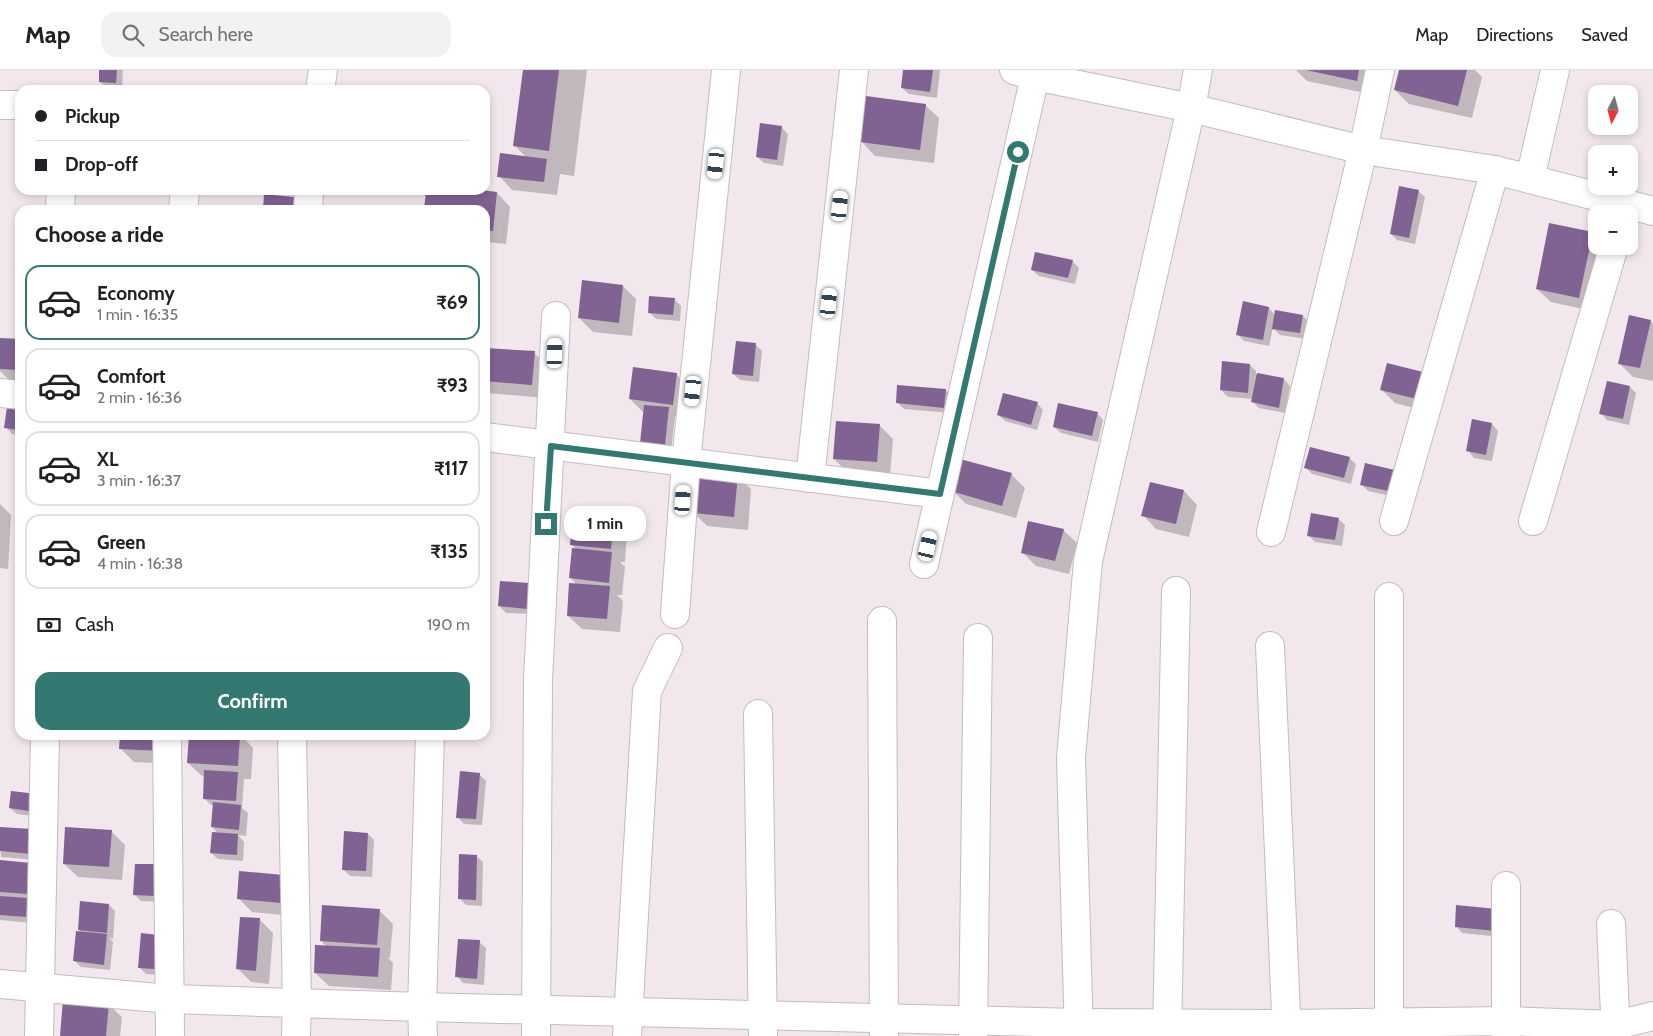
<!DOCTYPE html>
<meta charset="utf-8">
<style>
:root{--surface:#fff;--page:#f2f2f2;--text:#202124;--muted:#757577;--line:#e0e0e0;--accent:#337971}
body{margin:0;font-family:Cabin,sans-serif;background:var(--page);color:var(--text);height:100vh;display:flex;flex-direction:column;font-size:19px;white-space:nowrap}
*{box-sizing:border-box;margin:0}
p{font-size:16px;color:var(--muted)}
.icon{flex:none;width:28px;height:28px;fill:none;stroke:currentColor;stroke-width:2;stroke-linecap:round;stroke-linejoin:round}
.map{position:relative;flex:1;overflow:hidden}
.panel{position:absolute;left:15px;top:135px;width:475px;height:535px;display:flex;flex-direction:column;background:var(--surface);border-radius:15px;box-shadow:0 2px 8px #0003}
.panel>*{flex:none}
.hud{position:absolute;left:15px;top:15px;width:475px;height:110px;border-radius:15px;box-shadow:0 2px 8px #0003;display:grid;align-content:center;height:110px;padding:0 20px;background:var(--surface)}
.needle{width:32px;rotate:186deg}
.tools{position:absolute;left:1588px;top:15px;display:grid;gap:10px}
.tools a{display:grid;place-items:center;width:50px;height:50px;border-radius:10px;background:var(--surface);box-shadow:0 2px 8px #0003;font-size:25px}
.end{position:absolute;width:22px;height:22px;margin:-11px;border:6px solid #337971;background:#fff;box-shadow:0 0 0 2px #fff}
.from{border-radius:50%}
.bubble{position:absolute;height:35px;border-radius:15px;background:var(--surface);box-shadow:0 2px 8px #0003;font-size:16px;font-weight:800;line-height:35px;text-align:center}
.car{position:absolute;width:15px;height:30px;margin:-15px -8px;border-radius:6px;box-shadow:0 0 4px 1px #0007;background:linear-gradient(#fff 24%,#345 0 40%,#fff 0 76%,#345 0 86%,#fff 0)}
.hud b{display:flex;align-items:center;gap:18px;height:48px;font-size:19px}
.hud b+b{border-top:1px solid var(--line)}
.hud i{width:12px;height:12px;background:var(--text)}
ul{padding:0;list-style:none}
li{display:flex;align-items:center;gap:15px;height:75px;margin:0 10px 8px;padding:0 10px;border:2px solid var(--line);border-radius:15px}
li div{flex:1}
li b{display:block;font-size:19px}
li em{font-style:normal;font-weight:800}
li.on{border-color:var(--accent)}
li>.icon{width:45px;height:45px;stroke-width:1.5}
h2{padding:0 20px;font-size:22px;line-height:60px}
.pay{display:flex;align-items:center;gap:12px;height:55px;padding:0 20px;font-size:19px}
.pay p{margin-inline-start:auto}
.primary-button{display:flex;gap:10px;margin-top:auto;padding:10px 20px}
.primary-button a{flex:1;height:58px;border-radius:15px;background:var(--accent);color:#fff;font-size:20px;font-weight:800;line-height:58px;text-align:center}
header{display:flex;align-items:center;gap:30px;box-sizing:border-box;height:70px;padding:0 25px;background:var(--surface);border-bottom:1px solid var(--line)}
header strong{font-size:24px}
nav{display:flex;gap:28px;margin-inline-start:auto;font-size:18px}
.search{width:350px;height:45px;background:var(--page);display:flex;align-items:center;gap:12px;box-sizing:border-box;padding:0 18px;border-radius:15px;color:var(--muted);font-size:19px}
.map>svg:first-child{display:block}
</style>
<header>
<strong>Map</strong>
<div class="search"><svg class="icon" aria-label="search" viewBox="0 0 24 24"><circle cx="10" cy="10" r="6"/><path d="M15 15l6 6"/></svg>Search here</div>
<nav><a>Map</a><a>Directions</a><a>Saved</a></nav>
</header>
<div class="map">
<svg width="1653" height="966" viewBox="0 0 1653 966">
<rect width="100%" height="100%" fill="#f1e7ec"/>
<g fill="#0003">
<path d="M 101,0 L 123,0 L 122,19 L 107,18 L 100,12 Z"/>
<path d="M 524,0 L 587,0 L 574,106 L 560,104 L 557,125 L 512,120 L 499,106 L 526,87 L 515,76 Z"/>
<path d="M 904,0 L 940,0 L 937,28 L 909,24 L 902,18 Z"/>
<path d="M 1296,0 L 1375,0 L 1370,24 L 1307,11 Z"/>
<path d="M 1400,0 L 1475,0 L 1482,7 L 1472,48 L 1409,34 L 1395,20 Z"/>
<path d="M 925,35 L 939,48 L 934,93 L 875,86 L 862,72 Z"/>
<path d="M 781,57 L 788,64 L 783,96 L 764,93 L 757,87 Z"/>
<path d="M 428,120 L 470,120 L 497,123 L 510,137 L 506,174 L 485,172 L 485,140 L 425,140 Z"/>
<path d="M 1418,121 L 1425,127 L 1415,174 L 1397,170 L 1391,164 Z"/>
<path d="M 1592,163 L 1596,167 L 1596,176 L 1605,176 L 1592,241 L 1551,232 L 1537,219 Z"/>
<path d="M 1072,191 L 1079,198 L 1075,214 L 1039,206 L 1032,200 Z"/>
<path d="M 623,216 L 636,229 L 632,266 L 593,262 L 579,248 Z"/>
<path d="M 674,229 L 681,236 L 680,251 L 656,249 L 649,242 Z"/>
<path d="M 1244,233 L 1269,238 L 1275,245 L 1303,246 L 1309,252 L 1307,269 L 1280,265 L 1273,258 L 1269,276 L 1244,271 L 1237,264 Z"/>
<path d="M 1650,251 L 1653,253 L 1653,311 L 1633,307 L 1619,293 Z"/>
<path d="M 0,269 L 20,270 L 20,312 L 10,311 L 0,301 Z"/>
<path d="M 755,274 L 762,281 L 759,312 L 740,310 L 733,304 Z"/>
<path d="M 485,279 L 534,283 L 548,296 L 545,328 L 486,323 Z"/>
<path d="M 1250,295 L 1256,301 L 1256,304 L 1284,309 L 1290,316 L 1285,343 L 1259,338 L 1253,332 L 1253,329 L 1228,327 L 1221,320 Z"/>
<path d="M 1388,295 L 1434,343 L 1395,333 L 1382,320 Z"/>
<path d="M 676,304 L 690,318 L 686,347 L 675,346 L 671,381 L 648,379 L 644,343 L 630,329 Z"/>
<path d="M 1630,317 L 1636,323 L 1629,355 L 1607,350 L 1601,343 Z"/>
<path d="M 946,320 L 952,326 L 950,343 L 904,339 L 897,332 Z"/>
<path d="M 1037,333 L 1043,340 L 1037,360 L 1005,351 L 998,345 Z"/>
<path d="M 20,339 L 20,365 L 12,364 L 6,357 Z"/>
<path d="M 1097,343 L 1103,350 L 1098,372 L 1061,363 L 1054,357 Z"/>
<path d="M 1492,354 L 1498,361 L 1492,391 L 1474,388 L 1468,381 Z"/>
<path d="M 879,355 L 893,369 L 890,405 L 848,403 L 834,389 Z"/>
<path d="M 1349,388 L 1356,394 L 1351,414 L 1312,404 L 1306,398 Z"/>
<path d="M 1402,403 L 1405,429 L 1368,421 L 1361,414 Z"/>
<path d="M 1011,404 L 1025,418 L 1016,448 L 966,434 L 952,420 Z"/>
<path d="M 737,406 L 751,419 L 748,460 L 707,456 L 694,443 Z"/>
<path d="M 1151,413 L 1184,421 L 1197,435 L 1189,467 L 1156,459 L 1143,445 Z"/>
<path d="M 0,434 L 11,445 L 8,499 L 0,498 Z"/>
<path d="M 614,447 L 627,461 L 625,492 L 620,492 L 625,497 L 622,525 L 617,525 L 623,531 L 620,562 L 582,559 L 568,546 L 577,515 L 570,507 L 576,479 L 572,475 Z"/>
<path d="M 1338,449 L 1345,455 L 1342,476 L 1315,472 L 1309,466 Z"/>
<path d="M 1063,460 L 1077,473 L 1069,504 L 1036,496 L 1022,482 Z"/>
<path d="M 528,514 L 535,521 L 533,544 L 506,543 L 499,536 Z"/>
<path d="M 121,665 L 170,665 L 175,694 L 134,692 L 120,678 Z"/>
<path d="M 190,665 L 241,665 L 253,678 L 251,709 L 244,709 L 242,738 L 248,743 L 246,766 L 238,765 L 244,772 L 243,791 L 218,789 L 211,783 L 219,764 L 212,757 L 214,735 L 211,735 L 204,728 L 205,706 L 202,706 L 188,693 Z"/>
<path d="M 479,704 L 486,711 L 482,755 L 464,754 L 458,747 Z"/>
<path d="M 12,722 L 41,747 L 17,744 L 10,738 Z"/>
<path d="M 0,758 L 37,790 L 1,787 Z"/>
<path d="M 111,761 L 125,775 L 122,810 L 78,807 L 64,794 Z"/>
<path d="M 368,764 L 374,770 L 372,807 L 350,806 L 343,799 Z"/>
<path d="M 476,786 L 483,792 L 482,836 L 466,835 L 460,829 Z"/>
<path d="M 0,791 L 30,794 L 32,853 L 0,850 Z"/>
<path d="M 136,795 L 161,832 L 141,831 L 134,824 Z"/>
<path d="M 283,806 L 294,846 L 252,842 L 238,828 Z"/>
<path d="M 109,835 L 115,841 L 113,869 L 109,868 L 113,872 L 110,900 L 81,897 L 75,891 L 82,863 L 79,860 Z"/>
<path d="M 1458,837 L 1502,867 L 1462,863 L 1456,856 Z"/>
<path d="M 379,840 L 393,854 L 390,888 L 387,887 L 393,893 L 391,920 L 329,916 L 315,903 L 327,877 L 321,871 Z"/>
<path d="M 260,850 L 273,863 L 269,914 L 251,912 L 238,899 Z"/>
<path d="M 142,864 L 161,905 L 146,904 L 139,897 Z"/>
<path d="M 479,872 L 486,878 L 484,915 L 463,913 L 457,906 Z"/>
<path d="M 108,934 L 122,947 L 120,966 L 61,966 Z"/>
</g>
<g fill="#806293">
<path d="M 99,0 L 117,0 L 116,13 L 99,12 Z"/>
<path d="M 523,0 L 559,0 L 549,81 L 513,76 Z"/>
<path d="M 903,0 L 933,0 L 930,22 L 901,18 Z"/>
<path d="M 1306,0 L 1359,0 L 1357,11 Z"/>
<path d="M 1399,0 L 1467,0 L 1458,36 L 1394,20 Z"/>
<path d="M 866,26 L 926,34 L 920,80 L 860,72 Z"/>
<path d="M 760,53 L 782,56 L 777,90 L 756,87 Z"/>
<path d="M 500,83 L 547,89 L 544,112 L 497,107 Z"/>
<path d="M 1399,116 L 1419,120 L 1409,168 L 1390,164 Z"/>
<path d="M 426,120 L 481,120 L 497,122 L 493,161 L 485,160 L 485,140 L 424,140 Z"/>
<path d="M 264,124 L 294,127 L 293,140 L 263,140 Z"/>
<path d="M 1549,153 L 1593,162 L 1579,228 L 1536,219 Z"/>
<path d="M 1035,182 L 1073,190 L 1068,208 L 1031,200 Z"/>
<path d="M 582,210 L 623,215 L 619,253 L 578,248 Z"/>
<path d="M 649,226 L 675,228 L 673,245 L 648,243 Z"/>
<path d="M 1243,231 L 1269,237 L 1263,270 L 1236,265 Z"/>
<path d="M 1275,240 L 1303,245 L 1300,263 L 1272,259 Z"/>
<path d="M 1629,245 L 1651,250 L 1640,298 L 1618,294 Z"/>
<path d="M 0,268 L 20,269 L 20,300 L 0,299 Z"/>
<path d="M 736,271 L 756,273 L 753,306 L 732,304 Z"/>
<path d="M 485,278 L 535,281 L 532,315 L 485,311 Z"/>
<path d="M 1222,291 L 1250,294 L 1248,323 L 1220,320 Z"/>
<path d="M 1387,293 L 1427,303 L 1421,330 L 1380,320 Z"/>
<path d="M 633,297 L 677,303 L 673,335 L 629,329 Z"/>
<path d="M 1257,303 L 1284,308 L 1279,338 L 1251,332 Z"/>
<path d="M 1607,311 L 1630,316 L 1623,349 L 1599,344 Z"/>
<path d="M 897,315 L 946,319 L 944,338 L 896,333 Z"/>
<path d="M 1003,323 L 1038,332 L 1031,355 L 997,345 Z"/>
<path d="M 1058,333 L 1098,342 L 1092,366 L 1053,357 Z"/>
<path d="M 644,335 L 669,337 L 665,375 L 640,373 Z"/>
<path d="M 7,337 L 20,338 L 20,360 L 4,358 Z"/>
<path d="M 1472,349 L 1492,353 L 1486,385 L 1466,381 Z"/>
<path d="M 836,351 L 880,354 L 877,392 L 833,389 Z"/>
<path d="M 1310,377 L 1350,387 L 1344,408 L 1304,398 Z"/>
<path d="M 960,389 L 1012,403 L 1002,436 L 951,421 Z"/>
<path d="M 1365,393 L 1403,402 L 1398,423 L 1360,415 Z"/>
<path d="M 696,401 L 738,404 L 734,447 L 693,443 Z"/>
<path d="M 1150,412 L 1184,420 L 1176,454 L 1141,446 Z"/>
<path d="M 573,442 L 614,446 L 611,479 L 570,475 Z"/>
<path d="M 1311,443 L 1339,448 L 1335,470 L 1307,466 Z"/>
<path d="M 1028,451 L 1064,459 L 1055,491 L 1021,483 Z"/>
<path d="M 572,478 L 612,482 L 609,513 L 569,508 Z"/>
<path d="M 500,511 L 529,513 L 527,539 L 498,536 Z"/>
<path d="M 569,513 L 610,516 L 607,549 L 567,546 Z"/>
<path d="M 120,665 L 162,665 L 162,681 L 119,679 Z"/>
<path d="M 189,665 L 240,665 L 238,696 L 187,693 Z"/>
<path d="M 204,700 L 238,702 L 236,731 L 203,729 Z"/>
<path d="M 460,701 L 480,703 L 476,749 L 456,748 Z"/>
<path d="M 11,721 L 37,724 L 35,742 L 9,738 Z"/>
<path d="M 213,732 L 241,735 L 239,760 L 211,757 Z"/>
<path d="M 0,757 L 33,759 L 31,784 L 0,781 Z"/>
<path d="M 65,757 L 112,760 L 109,797 L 63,794 Z"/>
<path d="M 344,761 L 368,763 L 366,801 L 342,800 Z"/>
<path d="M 212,762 L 238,764 L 237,785 L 210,783 Z"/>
<path d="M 459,784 L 477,785 L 476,830 L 458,829 Z"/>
<path d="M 0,790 L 31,793 L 28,824 L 0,822 Z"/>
<path d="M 135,794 L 156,794 L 155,826 L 133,825 Z"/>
<path d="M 239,801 L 283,805 L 281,833 L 237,829 Z"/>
<path d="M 0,826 L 28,828 L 26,847 L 0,845 Z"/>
<path d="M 80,831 L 109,834 L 107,863 L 78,860 Z"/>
<path d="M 322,835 L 380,839 L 377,875 L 320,871 Z"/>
<path d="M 1456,835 L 1497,839 L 1496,861 L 1455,857 Z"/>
<path d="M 240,847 L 260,848 L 256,901 L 236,899 Z"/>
<path d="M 76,861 L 107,864 L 104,895 L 73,891 Z"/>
<path d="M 141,863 L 158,865 L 155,899 L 138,898 Z"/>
<path d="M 458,869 L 480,870 L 477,909 L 455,907 Z"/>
<path d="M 315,875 L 380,878 L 378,907 L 314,903 Z"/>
<path d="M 63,929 L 109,933 L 106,966 L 60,966 Z"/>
</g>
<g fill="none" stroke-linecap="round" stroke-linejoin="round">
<g stroke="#c4bbc0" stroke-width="30">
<g id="minor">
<path d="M 1014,0 L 1035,6 L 1191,38 L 1363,80 L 1495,100 L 1653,141"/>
<path d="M 320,20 L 323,0"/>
<path d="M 0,35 L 20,35"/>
<path d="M 1530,109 L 1555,0"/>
<path d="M 60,140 L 61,120"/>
<path d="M 183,140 L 185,120"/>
<path d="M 308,140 L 309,120"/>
<path d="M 0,323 L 20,325"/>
<path d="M 485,367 L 940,424"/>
<path d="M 810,408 L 854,0"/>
<path d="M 1394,451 L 1495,100"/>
<path d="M 1533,451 L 1614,176"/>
<path d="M 1271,462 L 1363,80 L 1380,0"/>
<path d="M 924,494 L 1035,6"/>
<path d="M 675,544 L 686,392 L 726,0"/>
<path d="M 882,551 L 884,966"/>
<path d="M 1270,576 L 1287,966"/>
<path d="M 758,644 L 763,966"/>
<path d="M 167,665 L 170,966"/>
<path d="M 292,665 L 297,932 L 296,966"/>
<path d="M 1506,816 L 1506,966"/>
<path d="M 1611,854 L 1616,966"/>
<path d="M 0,914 L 170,929 L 422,937 L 1079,953 L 1286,954 L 1505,951 L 1616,955 L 1653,946"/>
<path d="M 39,966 L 45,665"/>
<path d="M 423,966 L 422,937 L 430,665"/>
<path d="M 536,966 L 538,610 L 556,246"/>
<path d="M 627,966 L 647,621 L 668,578"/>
<path d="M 973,966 L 978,568"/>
<path d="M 1079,966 L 1071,688 L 1088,491 L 1191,38 L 1198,0"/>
<path d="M 1167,966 L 1176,521"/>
<path d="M 1389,966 L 1389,527"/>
</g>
</g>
<use href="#minor" stroke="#fff" stroke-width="28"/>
</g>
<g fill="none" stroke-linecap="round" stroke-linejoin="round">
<path stroke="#337971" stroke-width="6" d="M 546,454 L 551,376 L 940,424 L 1018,82"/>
</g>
</svg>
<div class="tools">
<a><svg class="needle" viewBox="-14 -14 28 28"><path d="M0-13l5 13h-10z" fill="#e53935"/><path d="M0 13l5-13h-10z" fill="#757577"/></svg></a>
<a>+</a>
<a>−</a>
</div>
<i class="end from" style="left:1018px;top:82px"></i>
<i class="end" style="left:546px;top:454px"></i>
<div class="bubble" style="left:564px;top:436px;width:82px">1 min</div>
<i class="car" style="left:716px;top:94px;rotate:186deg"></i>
<i class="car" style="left:840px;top:136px;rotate:6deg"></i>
<i class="car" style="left:829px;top:233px;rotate:6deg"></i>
<i class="car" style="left:555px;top:283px;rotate:2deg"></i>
<i class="car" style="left:693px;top:321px;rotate:186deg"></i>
<i class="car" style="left:683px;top:430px;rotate:4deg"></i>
<i class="car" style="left:928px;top:476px;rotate:13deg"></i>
<div class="hud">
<b><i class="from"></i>Pickup</b>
<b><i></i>Drop-off</b>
</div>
<section class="panel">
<h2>Choose a ride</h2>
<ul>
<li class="on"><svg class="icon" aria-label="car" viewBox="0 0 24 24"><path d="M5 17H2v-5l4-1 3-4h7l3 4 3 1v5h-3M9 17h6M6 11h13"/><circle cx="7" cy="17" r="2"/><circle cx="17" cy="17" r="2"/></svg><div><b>Economy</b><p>1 min · 16:35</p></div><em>₹69</em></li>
<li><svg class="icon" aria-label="car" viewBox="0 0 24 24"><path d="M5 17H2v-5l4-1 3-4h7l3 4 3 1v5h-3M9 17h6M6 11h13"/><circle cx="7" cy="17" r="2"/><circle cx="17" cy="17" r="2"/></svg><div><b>Comfort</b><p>2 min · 16:36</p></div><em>₹93</em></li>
<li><svg class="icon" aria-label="car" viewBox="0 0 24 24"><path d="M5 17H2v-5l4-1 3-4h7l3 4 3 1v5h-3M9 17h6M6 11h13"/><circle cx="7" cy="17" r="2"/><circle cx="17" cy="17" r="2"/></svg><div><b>XL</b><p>3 min · 16:37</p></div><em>₹117</em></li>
<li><svg class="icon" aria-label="car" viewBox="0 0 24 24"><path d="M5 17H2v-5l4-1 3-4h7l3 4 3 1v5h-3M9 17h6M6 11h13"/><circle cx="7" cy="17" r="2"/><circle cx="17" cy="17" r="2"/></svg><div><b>Green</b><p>4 min · 16:38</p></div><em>₹135</em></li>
</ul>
<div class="pay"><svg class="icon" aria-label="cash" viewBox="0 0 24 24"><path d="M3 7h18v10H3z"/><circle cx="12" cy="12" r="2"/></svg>Cash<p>190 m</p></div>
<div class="primary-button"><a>Confirm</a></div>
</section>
</div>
